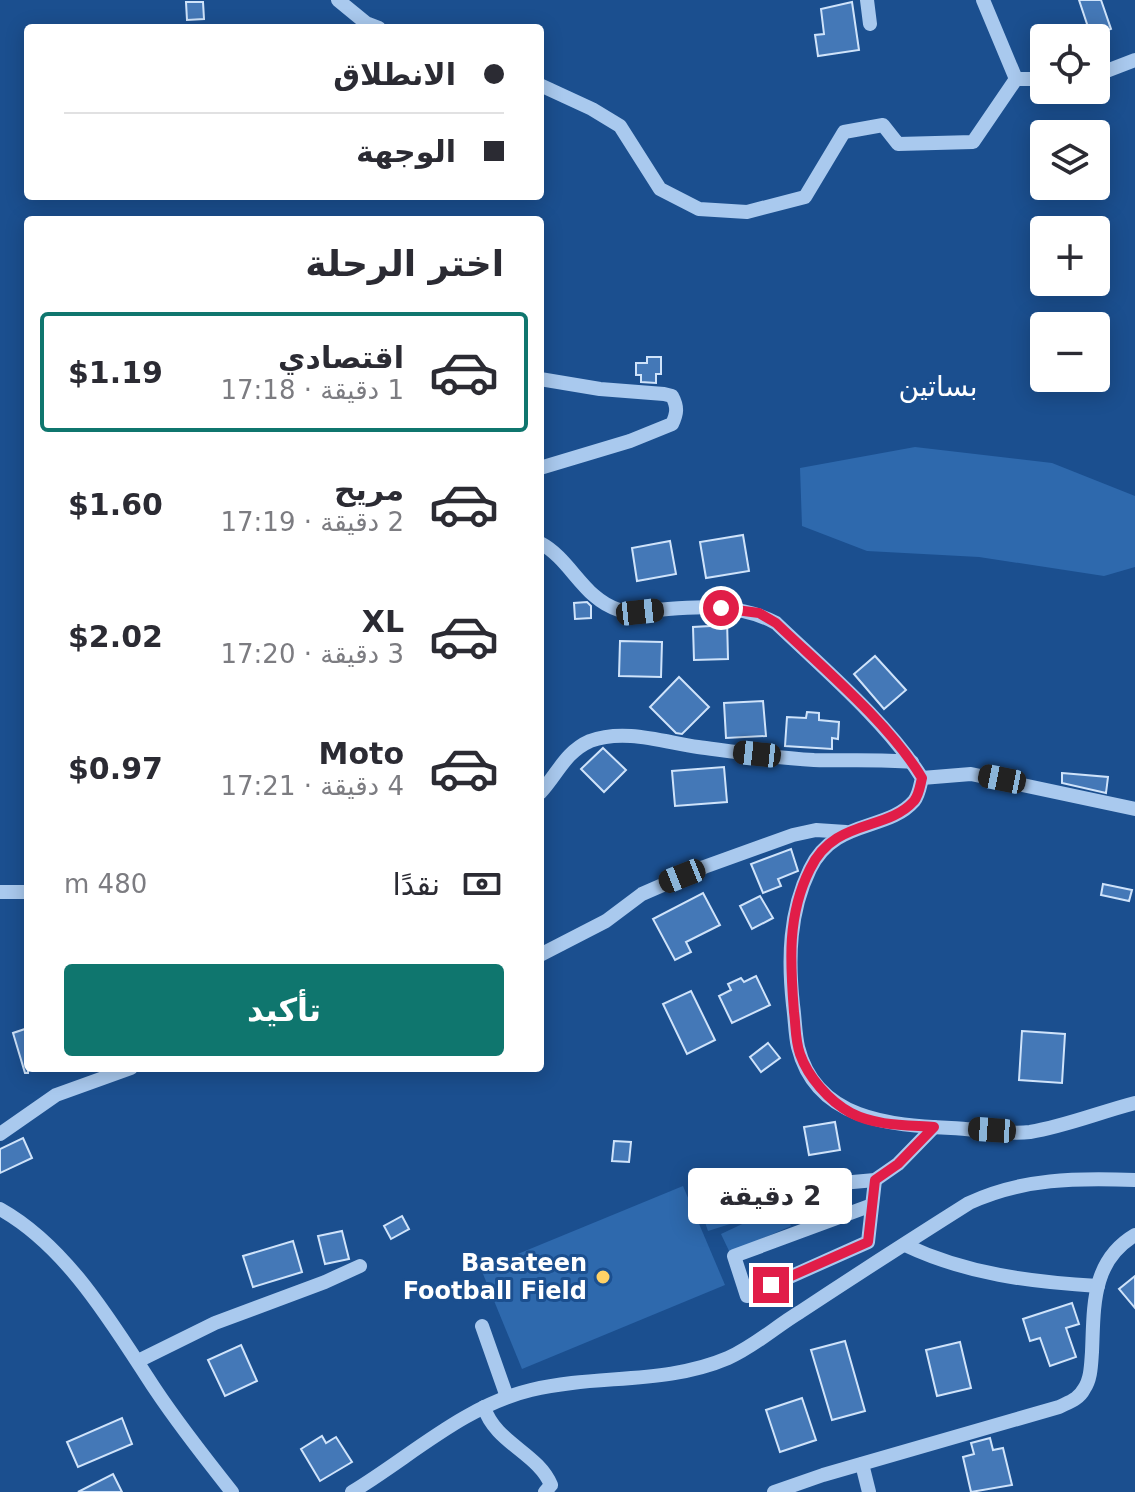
<!DOCTYPE html>
<html lang="ar">
<meta charset="utf-8">
<style>
:root{--surface:#fff;--page:#f7f7f7;--text:#2b2b33;--muted:#7c7c81;--line:#e1e1e2;--accent:#0f766e}
body{margin:0;font-family:"DejaVu Sans",Cairo,sans-serif;background:var(--page);color:var(--text);direction:rtl;height:100vh;display:flex;flex-direction:column;font-size:30px;white-space:nowrap}
*{box-sizing:border-box;margin:0}
p{font-size:26px;color:var(--muted)}
.icon{flex:none;width:44px;height:44px;fill:none;stroke:currentColor;stroke-width:2;stroke-linecap:round;stroke-linejoin:round}
.map{position:relative;flex:1;overflow:hidden;direction:ltr}
.drawer{position:absolute;left:24px;top:216px;width:520px;height:856px;display:flex;flex-direction:column;background:var(--surface);border-radius:8px;box-shadow:0 4px 20px #0003;direction:rtl}
.drawer>*{flex:none}
.banner{position:absolute;left:24px;top:24px;width:520px;height:176px;border-radius:8px;box-shadow:0 4px 20px #0003;direction:rtl;display:grid;align-content:center;height:176px;padding:0 40px;background:var(--surface)}
.tools{position:absolute;left:1030px;top:24px;display:grid;gap:16px}
.tools a{display:grid;place-items:center;width:80px;height:80px;border-radius:8px;background:var(--surface);box-shadow:0 4px 20px #0003;font-size:40px}
.end{position:absolute;width:36px;height:36px;margin:-18px;border:10px solid #e11d48;background:#fff;box-shadow:0 0 0 4px #fff}
.from{border-radius:50%}
.bubble{position:absolute;height:56px;border-radius:8px;background:var(--surface);box-shadow:0 4px 20px #0003;font-size:26px;font-weight:700;line-height:56px;text-align:center;direction:rtl}
.car{position:absolute;width:24px;height:48px;margin:-24px -12px;border-radius:10px;box-shadow:0 0 6px 2px #0007;background:linear-gradient(#222 24%,#8ab4d8 0 40%,#222 0 76%,#8ab4d8 0 86%,#222 0)}
.banner b{display:flex;align-items:center;gap:28px;height:76px;font-size:30px}
.banner b+b{border-top:2px solid var(--line)}
.banner i{width:20px;height:20px;background:var(--text)}
ul{padding:0;list-style:none}
li{display:flex;align-items:center;gap:24px;height:120px;margin:0 16px 12px;padding:0 24px;border:4px solid transparent;border-radius:8px}
li div{flex:1}
li b{display:block;font-size:30px}
li em{font-style:normal;font-weight:700}
li.on{border-color:var(--accent)}
li>.icon{width:72px;height:72px;stroke-width:1.5}
h2{padding:0 40px;font-size:36px;line-height:96px}
.pay{display:flex;align-items:center;gap:20px;height:88px;padding:0 40px;font-size:30px}
.pay p{margin-inline-start:auto}
.cta{display:flex;gap:16px;margin-top:auto;padding:16px 40px}
.cta a{flex:1;height:92px;border-radius:8px;background:var(--accent);color:#fff;font-size:32px;font-weight:700;line-height:92px;text-align:center}
.map>svg:first-child{display:block}
</style>
<div class="map">
<svg width="1135" height="1492" viewBox="0 0 1135 1492">
<rect width="100%" height="100%" fill="#1b4f8f"/>
<g fill="#2e69ad">
<path d="M 915,447 L 1052,463 L 1135,496 L 1135,567 L 1104,576 L 979,557 L 867,551 L 802,526 L 800,468 Z"/>
<path d="M 761,1175 L 772,1211 L 782,1207 L 791,1226 L 730,1253 L 721,1234 L 768,1212 L 708,1231 L 696,1196 Z"/>
<path d="M 683,1186 L 725,1285 L 522,1369 L 481,1269 Z"/>
</g>
<g fill="#4478b7" stroke="#cfe3fa" stroke-width="2">
<path d="M 1079,0 L 1101,0 L 1111,29 L 1091,36 Z"/>
<path d="M 186,2 L 203,2 L 204,19 L 187,20 Z"/>
<path d="M 852,2 L 859,50 L 818,56 L 815,35 L 824,34 L 821,9 Z"/>
<path d="M 647,357 L 661,357 L 661,374 L 656,374 L 656,383 L 641,382 L 641,375 L 636,375 L 636,363 L 647,363 Z"/>
<path d="M 743,535 L 749,571 L 706,578 L 700,542 Z"/>
<path d="M 670,541 L 676,574 L 637,581 L 632,548 Z"/>
<path d="M 587,602 L 591,606 L 591,618 L 575,619 L 574,603 Z"/>
<path d="M 710,617 L 727,619 L 728,659 L 694,660 L 693,627 L 710,626 Z"/>
<path d="M 620,641 L 662,642 L 661,677 L 619,676 Z"/>
<path d="M 875,656 L 906,690 L 884,709 L 854,674 Z"/>
<path d="M 679,677 L 709,707 L 682,734 L 676,733 L 650,707 Z"/>
<path d="M 763,701 L 766,736 L 726,738 L 724,703 Z"/>
<path d="M 807,712 L 819,713 L 819,720 L 839,722 L 838,739 L 832,738 L 832,749 L 785,746 L 787,717 L 806,718 Z"/>
<path d="M 603,748 L 626,770 L 604,792 L 581,769 Z"/>
<path d="M 724,767 L 727,802 L 675,806 L 672,771 Z"/>
<path d="M 1062,773 L 1108,777 L 1106,793 L 1062,783 Z"/>
<path d="M 791,849 L 798,871 L 778,879 L 781,886 L 763,893 L 751,864 Z"/>
<path d="M 1103,884 L 1132,890 L 1129,901 L 1101,895 Z"/>
<path d="M 703,893 L 720,925 L 686,942 L 691,952 L 675,960 L 653,919 Z"/>
<path d="M 760,896 L 773,918 L 752,929 L 740,906 Z"/>
<path d="M 756,976 L 770,1005 L 732,1023 L 719,996 L 731,990 L 728,984 L 741,978 L 744,982 Z"/>
<path d="M 691,991 L 715,1040 L 687,1054 L 663,1004 Z"/>
<path d="M 28,1028 L 28,1073 L 25,1073 L 13,1033 Z"/>
<path d="M 1022,1031 L 1065,1034 L 1062,1083 L 1019,1080 Z"/>
<path d="M 768,1043 L 780,1058 L 761,1072 L 750,1057 Z"/>
<path d="M 835,1122 L 840,1150 L 809,1155 L 804,1127 Z"/>
<path d="M 23,1138 L 32,1158 L 0,1173 L 0,1149 Z"/>
<path d="M 614,1141 L 631,1142 L 629,1162 L 612,1161 Z"/>
<path d="M 788,1182 L 794,1202 L 779,1206 L 774,1185 Z"/>
<path d="M 402,1216 L 409,1229 L 391,1239 L 384,1226 Z"/>
<path d="M 342,1231 L 349,1259 L 325,1264 L 318,1236 Z"/>
<path d="M 293,1241 L 302,1272 L 253,1287 L 243,1256 Z"/>
<path d="M 1135,1276 L 1135,1308 L 1119,1289 Z"/>
<path d="M 1072,1303 L 1079,1324 L 1066,1328 L 1076,1357 L 1050,1366 L 1040,1338 L 1030,1341 L 1023,1319 Z"/>
<path d="M 845,1341 L 865,1411 L 832,1420 L 811,1350 Z"/>
<path d="M 960,1342 L 971,1388 L 937,1396 L 926,1350 Z"/>
<path d="M 241,1345 L 257,1381 L 225,1396 L 208,1360 Z"/>
<path d="M 802,1398 L 816,1440 L 780,1452 L 766,1410 Z"/>
<path d="M 122,1418 L 132,1444 L 78,1467 L 67,1442 Z"/>
<path d="M 322,1436 L 326,1443 L 336,1437 L 352,1462 L 320,1481 L 301,1449 Z"/>
<path d="M 990,1438 L 993,1450 L 1003,1448 L 1012,1485 L 971,1492 L 963,1457 L 974,1454 L 971,1443 Z"/>
<path d="M 113,1474 L 122,1492 L 78,1492 Z"/>
</g>
<g fill="none" stroke-linecap="round" stroke-linejoin="round">
<g stroke="#a9c9ee" stroke-width="14">
<path d="M 338,0 L 366,23 L 379,28"/>
<path d="M 867,0 L 870,24"/>
<path d="M 1096,75 L 1135,60"/>
<path d="M 1016,79 L 1044,79"/>
<path d="M 540,85 L 592,109 L 620,126 L 660,189 L 699,209 L 747,212 L 805,197 L 844,132 L 883,125 L 898,144 L 973,142 L 1016,79 L 983,0"/>
<path d="M 540,379 L 600,389 L 664,394 L 672,396 C 678,407 677,414 672,424 L 630,441 L 540,468"/>
<path d="M 540,543 C 571,559 583,599 619,610 C 634,615 652,610 668,609 C 705,606 743,605 776,623 C 823,668 888,723 922,778 C 920,786 919,795 914,801 C 887,832 835,818 810,869 C 789,912 788,959 793,1005 C 795,1019 795,1034 798,1047 C 816,1120 890,1125 951,1128 C 977,1129 1005,1135 1030,1132 C 1066,1126 1100,1112 1135,1103"/>
<path d="M 922,778 L 971,774 L 1135,809"/>
<path d="M 540,793 C 557,775 565,752 590,741 C 624,728 664,742 698,747 C 736,752 776,758 814,760 C 847,761 879,759 912,762"/>
<path d="M 0,892 L 28,892"/>
<path d="M 540,955 L 606,921 L 642,894 L 704,867 L 793,835 L 816,830 L 846,832"/>
<path d="M 0,1134 L 56,1095 L 131,1068"/>
<path d="M 798,1181 L 808,1186 L 875,1180 L 898,1164 L 934,1127"/>
<path d="M 872,1205 L 734,1256 L 747,1296 L 868,1242 L 875,1180"/>
<path d="M 0,1209 C 68,1247 113,1325 155,1389 C 179,1425 205,1458 232,1492"/>
<path d="M 905,1245 C 966,1274 1031,1282 1098,1286"/>
<path d="M 482,1326 L 507,1397"/>
<path d="M 138,1361 L 215,1323 L 325,1282 L 360,1266"/>
<path d="M 484,1407 C 495,1443 538,1453 551,1485 L 545,1492"/>
<path d="M 862,1464 L 869,1492"/>
<path d="M 352,1492 C 410,1457 464,1406 531,1390 C 596,1374 665,1385 728,1358 C 755,1346 775,1327 800,1312 C 856,1275 912,1239 969,1203 C 1023,1178 1076,1178 1135,1180"/>
<path d="M 774,1492 L 823,1475 L 1059,1407 C 1069,1402 1079,1399 1084,1389 C 1091,1379 1091,1365 1092,1352 C 1094,1307 1091,1261 1135,1235"/>
</g>
</g>
<g fill="none" stroke-linecap="round" stroke-linejoin="round">
<path stroke="#e11d48" stroke-width="10" d="M 721,608 L 759,613 L 776,623 C 823,668 889,723 922,778 C 920,786 919,795 914,801 C 886,832 834,818 810,869 C 787,915 790,962 794,1012 C 796,1026 795,1040 800,1054 C 808,1077 829,1101 851,1113 C 876,1126 907,1125 934,1127 L 898,1164 L 875,1180 L 868,1242 L 771,1285"/>
</g>
<circle fill="#ffd166" stroke="#1b4f8f" stroke-width="3" cx="603" cy="1277" r="8"/>
<g text-anchor="middle" stroke-width="6" stroke-linejoin="round" paint-order="stroke">
<g font-size="24" font-weight="bold" fill="#fff" stroke="#1b4f8f" text-anchor="end">
<text x="587" y="1271">Basateen<tspan x="587" dy="28">Football Field</tspan></text>
</g>
<g font-size="28" fill="#fff" stroke="#1b4f8f">
<text x="938" y="396">بساتين</text>
</g>
</g>
</svg>
<div class="tools">
<a><svg class="icon" aria-label="locate" viewBox="0 0 24 24"><circle cx="12" cy="12" r="6"/><path d="M12 2v4M12 18v4M2 12h4M18 12h4"/></svg></a>
<a><svg class="icon" aria-label="layers" viewBox="0 0 24 24"><path d="M12 4l9 5-9 5-9-5zM3 14l9 5 9-5"/></svg></a>
<a>+</a>
<a>−</a>
</div>
<i class="end from" style="left:721px;top:608px"></i>
<i class="end" style="left:771px;top:1285px"></i>
<div class="bubble" style="left:688px;top:1168px;width:164px">2 دقيقة</div>
<i class="car" style="left:640px;top:612px;rotate:84deg"></i>
<i class="car" style="left:757px;top:754px;rotate:276deg"></i>
<i class="car" style="left:1002px;top:779px;rotate:281deg"></i>
<i class="car" style="left:682px;top:876px;rotate:248deg"></i>
<i class="car" style="left:992px;top:1130px;rotate:274deg"></i>
<div class="banner">
<b><i class="from"></i>الانطلاق</b>
<b><i></i>الوجهة</b>
</div>
<section class="drawer">
<h2>اختر الرحلة</h2>
<ul>
<li class="on"><svg class="icon" aria-label="car" viewBox="0 0 24 24"><path d="M5 17H2v-5l4-1 3-4h7l3 4 3 1v5h-3M9 17h6M6 11h13"/><circle cx="7" cy="17" r="2"/><circle cx="17" cy="17" r="2"/></svg><div><b>اقتصادي</b><p>1 دقيقة · 17:18</p></div><em>$1.19</em></li>
<li><svg class="icon" aria-label="car" viewBox="0 0 24 24"><path d="M5 17H2v-5l4-1 3-4h7l3 4 3 1v5h-3M9 17h6M6 11h13"/><circle cx="7" cy="17" r="2"/><circle cx="17" cy="17" r="2"/></svg><div><b>مريح</b><p>2 دقيقة · 17:19</p></div><em>$1.60</em></li>
<li><svg class="icon" aria-label="car" viewBox="0 0 24 24"><path d="M5 17H2v-5l4-1 3-4h7l3 4 3 1v5h-3M9 17h6M6 11h13"/><circle cx="7" cy="17" r="2"/><circle cx="17" cy="17" r="2"/></svg><div><b>XL</b><p>3 دقيقة · 17:20</p></div><em>$2.02</em></li>
<li><svg class="icon" aria-label="car" viewBox="0 0 24 24"><path d="M5 17H2v-5l4-1 3-4h7l3 4 3 1v5h-3M9 17h6M6 11h13"/><circle cx="7" cy="17" r="2"/><circle cx="17" cy="17" r="2"/></svg><div><b>Moto</b><p>4 دقيقة · 17:21</p></div><em>$0.97</em></li>
</ul>
<div class="pay"><svg class="icon" aria-label="cash" viewBox="0 0 24 24"><path d="M3 7h18v10H3z"/><circle cx="12" cy="12" r="2"/></svg>نقدًا<p>480 m</p></div>
<div class="cta"><a>تأكيد</a></div>
</section>
</div>
